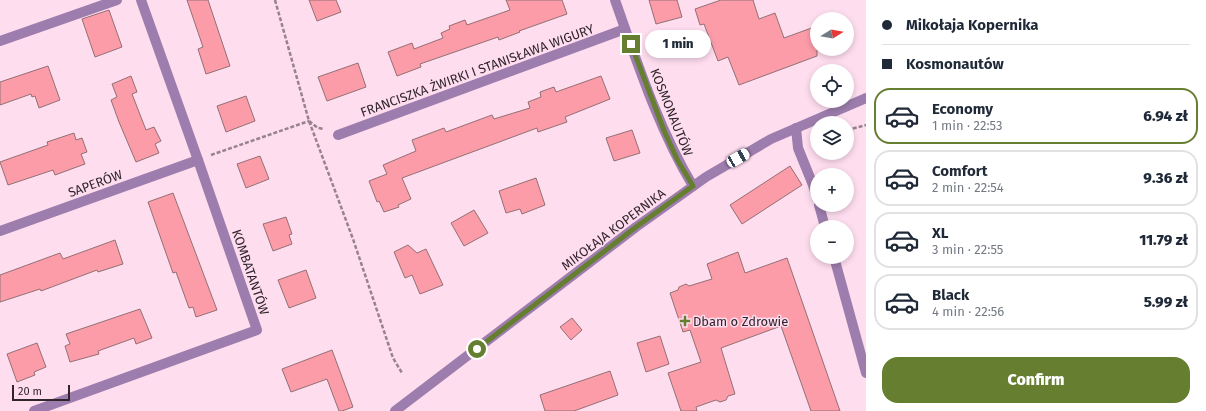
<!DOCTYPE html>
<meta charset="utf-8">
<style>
:root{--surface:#fff;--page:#f6f6f7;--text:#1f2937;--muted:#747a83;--line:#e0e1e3;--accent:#667e30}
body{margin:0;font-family:"Fira Sans",sans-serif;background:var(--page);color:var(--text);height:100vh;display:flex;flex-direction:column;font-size:15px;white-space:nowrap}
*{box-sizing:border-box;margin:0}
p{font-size:13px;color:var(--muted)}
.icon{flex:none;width:22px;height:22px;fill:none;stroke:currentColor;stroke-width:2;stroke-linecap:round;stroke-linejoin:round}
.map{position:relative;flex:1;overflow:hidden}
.side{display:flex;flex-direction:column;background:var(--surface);width:340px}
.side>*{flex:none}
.banner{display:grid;align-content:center;height:88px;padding:0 16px;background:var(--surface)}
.needle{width:26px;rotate:79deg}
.buttons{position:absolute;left:810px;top:12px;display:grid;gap:8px}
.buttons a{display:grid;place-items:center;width:44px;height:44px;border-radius:50%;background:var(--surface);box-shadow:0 2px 6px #0003;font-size:20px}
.scale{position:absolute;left:12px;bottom:10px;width:58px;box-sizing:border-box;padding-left:4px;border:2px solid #31252c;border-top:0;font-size:11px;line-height:14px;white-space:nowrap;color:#31252c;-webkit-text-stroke:3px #feddef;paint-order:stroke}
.end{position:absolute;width:18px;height:18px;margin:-9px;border:5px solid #667e30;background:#fff;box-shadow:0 0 0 2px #fff}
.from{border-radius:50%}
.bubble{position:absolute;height:28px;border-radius:14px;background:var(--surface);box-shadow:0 2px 6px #0003;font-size:13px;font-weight:800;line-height:28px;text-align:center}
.car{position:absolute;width:12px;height:24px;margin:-12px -6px;border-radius:5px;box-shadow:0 0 3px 1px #0007;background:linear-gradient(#fff 24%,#345 0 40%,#fff 0 76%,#345 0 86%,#fff 0)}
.banner b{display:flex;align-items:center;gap:14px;height:38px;font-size:15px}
.banner b+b{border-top:1px solid var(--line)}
.banner i{width:10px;height:10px;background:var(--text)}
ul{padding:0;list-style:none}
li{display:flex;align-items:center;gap:12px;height:56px;margin:0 8px 6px;padding:0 8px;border:2px solid var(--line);border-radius:16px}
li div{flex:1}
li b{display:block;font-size:15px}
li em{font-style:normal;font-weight:800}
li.on{border-color:var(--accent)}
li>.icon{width:36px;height:36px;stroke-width:1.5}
.primary-button{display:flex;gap:8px;margin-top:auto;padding:8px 16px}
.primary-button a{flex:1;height:46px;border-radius:16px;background:var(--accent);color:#fff;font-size:16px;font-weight:800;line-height:46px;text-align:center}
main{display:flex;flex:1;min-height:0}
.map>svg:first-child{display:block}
</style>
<main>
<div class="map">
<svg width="866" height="411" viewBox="0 0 866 411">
<rect width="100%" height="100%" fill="#feddef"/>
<g fill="#fc9ca9" stroke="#927074">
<path d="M 187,0 L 208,0 L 230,66 L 206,74 L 198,49 L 203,47 Z"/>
<path d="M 309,0 L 336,0 L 341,12 L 317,21 Z"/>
<path d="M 506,0 L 562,0 L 567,14 L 519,31 L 520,32 L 499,40 L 498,37 L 420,64 L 421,67 L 397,76 L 388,52 L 412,43 L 414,49 L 443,38 L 441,33 L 450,29 L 449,26 L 465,20 L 467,25 L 510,10 Z"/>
<path d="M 649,0 L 677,0 L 682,17 L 656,24 Z"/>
<path d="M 721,0 L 753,0 L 759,19 L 775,13 L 784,38 L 817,26 L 817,56 L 739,85 L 728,57 L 718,61 L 704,24 L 700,25 L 695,9 Z"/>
<path d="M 109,10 L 122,47 L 95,57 L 82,19 Z"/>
<path d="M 358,63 L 366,87 L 327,101 L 318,77 Z"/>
<path d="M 48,66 L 60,100 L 39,108 L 35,96 L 32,97 L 31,94 L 0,105 L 0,82 Z"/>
<path d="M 131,76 L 137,92 L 132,94 L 146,130 L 154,127 L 161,141 L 155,144 L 159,153 L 136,162 L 119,122 L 111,100 L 117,97 L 112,84 Z"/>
<path d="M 601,76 L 610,99 L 565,117 L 567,122 L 538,132 L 537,128 L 402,178 L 411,199 L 398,205 L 399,207 L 384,212 L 379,201 L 377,202 L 369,181 L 387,174 L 383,165 L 416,151 L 412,140 L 444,128 L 446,132 L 492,115 L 494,119 L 530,108 L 528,102 L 541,97 L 540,92 L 554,87 L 556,92 Z"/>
<path d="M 246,96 L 255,121 L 226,132 L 217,106 Z"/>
<path d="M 632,130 L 640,153 L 614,161 L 606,138 Z"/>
<path d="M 74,133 L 76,140 L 82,138 L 87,152 L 81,154 L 85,164 L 55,175 L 53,170 L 8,185 L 0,162 L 48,145 L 47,142 Z"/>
<path d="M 260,156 L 269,179 L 246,188 L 237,164 Z"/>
<path d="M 790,166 L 802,185 L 742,224 L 730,205 Z"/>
<path d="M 536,178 L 545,205 L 522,214 L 520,209 L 506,213 L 499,191 Z"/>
<path d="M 173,193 L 217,310 L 196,317 L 193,307 L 189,308 L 176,272 L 173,273 L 148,202 Z"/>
<path d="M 474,210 L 488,233 L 464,246 L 451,223 Z"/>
<path d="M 286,217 L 292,234 L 289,235 L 292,244 L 273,251 L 263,224 Z"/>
<path d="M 115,240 L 123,264 L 98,272 L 97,270 L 41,291 L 40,289 L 0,302 L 0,275 L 60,253 L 63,259 Z"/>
<path d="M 408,245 L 417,253 L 426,249 L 443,285 L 420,294 L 412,275 L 405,278 L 394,252 Z"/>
<path d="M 738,252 L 745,273 L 787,258 L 840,411 L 811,411 L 781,326 L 721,348 L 735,394 L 728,396 L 726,400 L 720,402 L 716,400 L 696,407 L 697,411 L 681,411 L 668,373 L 701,362 L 690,330 L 683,332 L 670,293 L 678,290 L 679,287 L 686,284 L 689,286 L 712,279 L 707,264 Z"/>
<path d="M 306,270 L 316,298 L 289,308 L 278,280 Z"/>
<path d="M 140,309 L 152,338 L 136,344 L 134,338 L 98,351 L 99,354 L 70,362 L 65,346 L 70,344 L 66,334 Z"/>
<path d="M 572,318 L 582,330 L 571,340 L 560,327 Z"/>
<path d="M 660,336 L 669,364 L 646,372 L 637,343 Z"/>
<path d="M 37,343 L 46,367 L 34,372 L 35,375 L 17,382 L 7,354 Z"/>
<path d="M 332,350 L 353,407 L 342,411 L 339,411 L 327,379 L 291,392 L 282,369 Z"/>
<path d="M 610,371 L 618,395 L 574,411 L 545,411 L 540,395 Z"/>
</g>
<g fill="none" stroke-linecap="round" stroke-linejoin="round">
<g stroke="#98828e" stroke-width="2.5" stroke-dasharray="4 2" stroke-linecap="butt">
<path d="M 275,0 L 309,121 L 353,239 L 393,358 L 402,373"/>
<path d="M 309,121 L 318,128 L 324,129"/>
<path d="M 847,130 L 866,125"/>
<path d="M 814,146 L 814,139 L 817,138"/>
<path d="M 211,155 L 309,121"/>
</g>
<g stroke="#9d7dad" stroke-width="10">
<path d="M 615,0 C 637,62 659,130 693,186"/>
<path d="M 0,41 L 117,0"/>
<path d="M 796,128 L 798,148 L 813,185 L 817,198"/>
<path d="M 338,135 L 625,29"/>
<path d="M 819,205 L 825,227"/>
<path d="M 0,231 L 198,160"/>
<path d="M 834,257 L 866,373"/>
<path d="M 34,411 L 257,330 L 198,160 L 141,0"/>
<path d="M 395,411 L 636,227 L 706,177 L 771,139 L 866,98"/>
</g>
</g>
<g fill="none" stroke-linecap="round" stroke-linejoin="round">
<path stroke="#667e30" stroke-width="5" d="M 477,349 L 636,227 L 693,186 L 678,161 L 665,133 L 631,44"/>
</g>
<path fill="#667e30" stroke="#feddef" stroke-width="1.5" d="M683 315h4v4h4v4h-4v4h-4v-4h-4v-4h4z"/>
<g text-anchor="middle" stroke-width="3" stroke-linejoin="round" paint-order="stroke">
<g font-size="13" fill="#31252c" stroke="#feddef">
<text transform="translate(477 70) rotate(-20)" y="5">FRANCISZKA ŻWIRKI I STANISŁAWA WIGURY</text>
<text transform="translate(672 112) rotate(68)" y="5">KOSMONAUTÓW</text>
<text transform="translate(95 183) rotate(-20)" y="5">SAPERÓW</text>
<text transform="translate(613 229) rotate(-37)" y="5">MIKOŁAJA KOPERNIKA</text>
<text transform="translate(251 272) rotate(71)" y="5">KOMBATANTÓW</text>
</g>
<g font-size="13" fill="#31252c" stroke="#feddef" text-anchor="start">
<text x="693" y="326">Dbam o Zdrowie</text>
</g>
</g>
</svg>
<div class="buttons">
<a><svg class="needle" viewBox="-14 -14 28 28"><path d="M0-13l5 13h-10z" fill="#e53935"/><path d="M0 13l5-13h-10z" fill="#747a83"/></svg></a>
<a><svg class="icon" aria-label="locate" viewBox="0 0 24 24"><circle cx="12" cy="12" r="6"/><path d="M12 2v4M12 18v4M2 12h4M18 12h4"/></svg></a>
<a><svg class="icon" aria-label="layers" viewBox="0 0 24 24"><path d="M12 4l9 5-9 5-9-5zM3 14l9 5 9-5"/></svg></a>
<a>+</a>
<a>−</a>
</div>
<div class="scale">20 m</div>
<i class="end from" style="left:477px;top:349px"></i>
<i class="end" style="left:631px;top:44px"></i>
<div class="bubble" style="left:645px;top:30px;width:66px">1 min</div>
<i class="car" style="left:738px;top:158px;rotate:60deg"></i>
</div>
<section class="side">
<div class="banner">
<b><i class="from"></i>Mikołaja Kopernika</b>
<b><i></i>Kosmonautów</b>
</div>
<ul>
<li class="on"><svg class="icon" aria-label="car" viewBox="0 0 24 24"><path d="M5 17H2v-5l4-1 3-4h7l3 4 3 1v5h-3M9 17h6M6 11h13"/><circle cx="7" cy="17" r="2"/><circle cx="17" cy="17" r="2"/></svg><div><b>Economy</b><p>1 min · 22:53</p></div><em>6.94 zł</em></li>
<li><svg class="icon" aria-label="car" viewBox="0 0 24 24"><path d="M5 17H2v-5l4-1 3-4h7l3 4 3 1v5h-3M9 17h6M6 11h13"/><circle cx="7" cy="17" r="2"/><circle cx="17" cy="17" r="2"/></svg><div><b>Comfort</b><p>2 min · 22:54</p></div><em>9.36 zł</em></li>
<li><svg class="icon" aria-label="car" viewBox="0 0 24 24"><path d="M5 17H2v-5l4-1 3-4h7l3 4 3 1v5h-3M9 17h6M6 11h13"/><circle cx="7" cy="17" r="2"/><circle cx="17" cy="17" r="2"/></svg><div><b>XL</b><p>3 min · 22:55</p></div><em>11.79 zł</em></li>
<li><svg class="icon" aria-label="car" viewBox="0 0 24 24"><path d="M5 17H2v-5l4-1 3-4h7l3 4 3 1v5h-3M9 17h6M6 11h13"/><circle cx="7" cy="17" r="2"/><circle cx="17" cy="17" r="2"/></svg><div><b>Black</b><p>4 min · 22:56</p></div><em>5.99 zł</em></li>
</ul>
<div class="primary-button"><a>Confirm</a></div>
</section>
</main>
